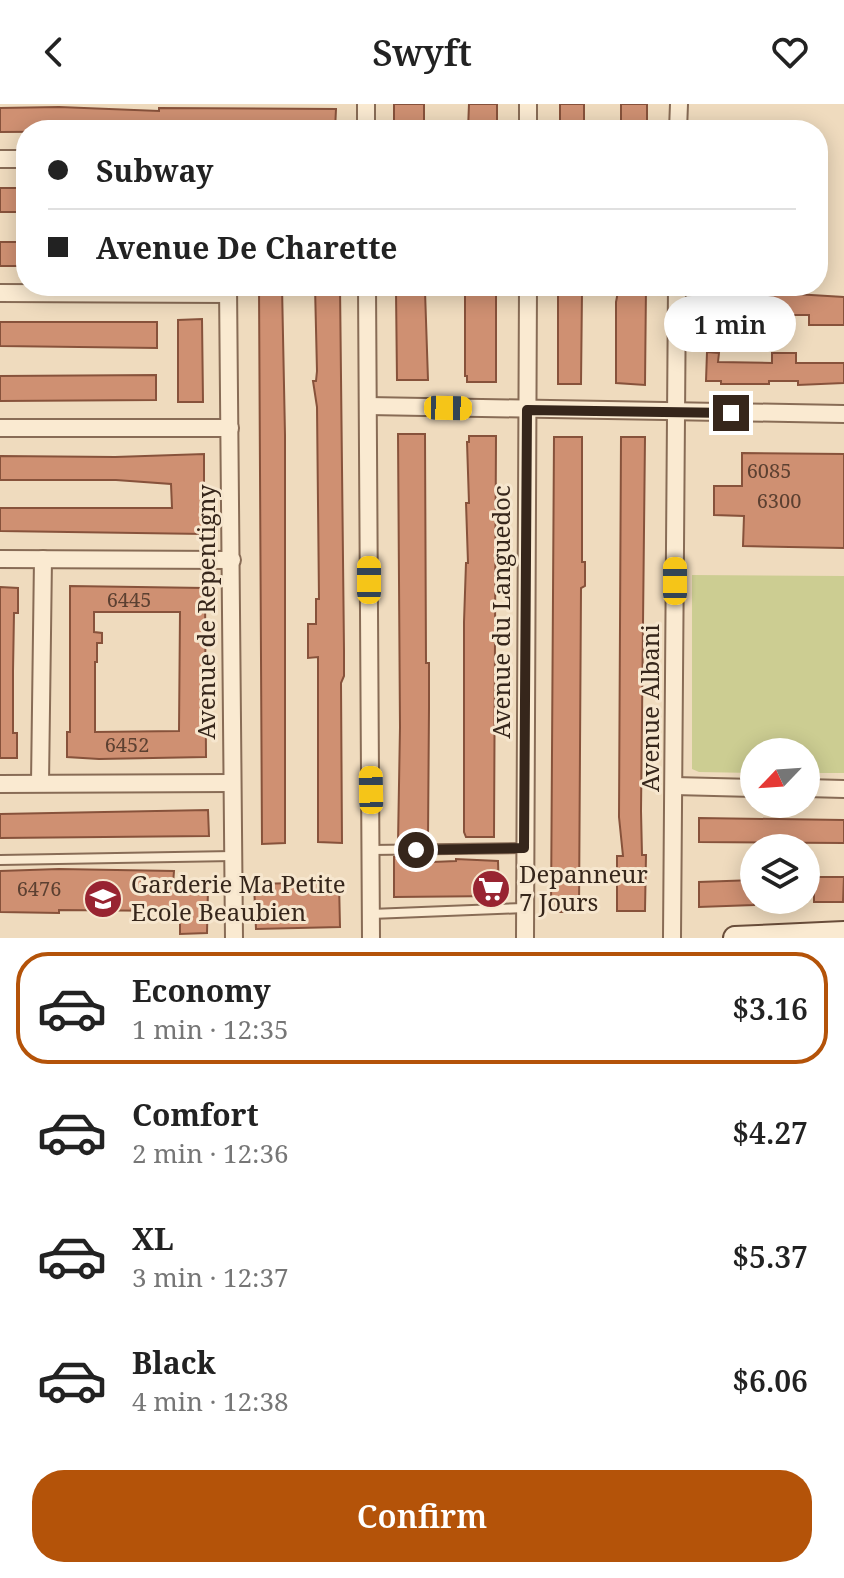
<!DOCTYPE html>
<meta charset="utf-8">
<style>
:root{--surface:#fff;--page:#f6f6f6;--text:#222;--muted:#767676;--line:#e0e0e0;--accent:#b45309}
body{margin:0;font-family:"Noto Serif",serif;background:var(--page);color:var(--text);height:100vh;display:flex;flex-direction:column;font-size:30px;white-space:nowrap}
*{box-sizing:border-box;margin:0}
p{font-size:26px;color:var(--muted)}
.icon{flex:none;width:44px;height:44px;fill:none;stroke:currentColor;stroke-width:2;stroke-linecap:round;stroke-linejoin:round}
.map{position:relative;height:834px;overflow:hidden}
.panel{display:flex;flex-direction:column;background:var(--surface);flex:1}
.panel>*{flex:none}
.guide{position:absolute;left:16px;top:16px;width:812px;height:176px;border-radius:32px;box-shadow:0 4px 20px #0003;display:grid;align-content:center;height:176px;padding:0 32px;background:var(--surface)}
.needle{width:52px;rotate:245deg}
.controls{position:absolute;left:740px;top:634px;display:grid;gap:16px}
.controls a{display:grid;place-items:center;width:80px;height:80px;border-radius:50%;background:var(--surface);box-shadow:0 4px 20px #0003;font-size:40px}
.end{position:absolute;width:36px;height:36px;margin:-18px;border:10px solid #36261b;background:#fff;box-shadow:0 0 0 4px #fff}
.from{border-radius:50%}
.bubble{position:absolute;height:56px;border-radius:28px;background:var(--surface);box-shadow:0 4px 20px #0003;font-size:26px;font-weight:600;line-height:56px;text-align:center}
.car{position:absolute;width:24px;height:48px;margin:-24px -12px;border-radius:10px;box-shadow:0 0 6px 2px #0007;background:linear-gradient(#f5c518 24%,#345 0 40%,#f5c518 0 76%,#345 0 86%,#f5c518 0)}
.guide b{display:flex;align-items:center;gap:28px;height:76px;font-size:30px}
.guide b+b{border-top:2px solid var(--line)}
.guide i{width:20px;height:20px;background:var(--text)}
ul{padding:14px 0 0;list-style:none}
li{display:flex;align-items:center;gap:24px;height:112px;margin:0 16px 12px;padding:0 16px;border:4px solid transparent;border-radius:32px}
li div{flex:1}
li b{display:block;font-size:30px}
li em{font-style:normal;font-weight:600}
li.on{border-color:var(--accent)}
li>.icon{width:72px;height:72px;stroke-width:1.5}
.button{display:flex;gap:16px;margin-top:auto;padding:16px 32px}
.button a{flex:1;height:92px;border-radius:32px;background:var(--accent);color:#fff;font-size:32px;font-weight:600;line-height:92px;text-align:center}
header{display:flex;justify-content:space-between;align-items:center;height:104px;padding:0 32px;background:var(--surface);font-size:36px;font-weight:600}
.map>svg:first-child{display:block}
</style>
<header><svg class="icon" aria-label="back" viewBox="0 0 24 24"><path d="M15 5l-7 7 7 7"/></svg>Swyft<svg class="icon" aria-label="heart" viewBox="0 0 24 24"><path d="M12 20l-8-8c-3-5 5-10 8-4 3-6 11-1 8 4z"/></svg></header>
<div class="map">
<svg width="844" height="834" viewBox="0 0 844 834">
<rect width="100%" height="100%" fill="#efdbbe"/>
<path fill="#cccd92" d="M 692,471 L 844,472 L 844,669 L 806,669 L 806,648 L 754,648 L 754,669 L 699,668 L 692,665 Z"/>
<g fill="#cf9072" stroke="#87523b" stroke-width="2" fill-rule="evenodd">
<rect x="394" y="0" width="30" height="26"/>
<path d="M 469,0 L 497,0 L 497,26 L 468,26 Z"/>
<rect x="560" y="0" width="24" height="26"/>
<rect x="621" y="0" width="26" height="26"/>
<path d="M 59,3 L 159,7 L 159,4 L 336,5 L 335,26 L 0,28 L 0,4 Z"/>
<rect x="0" y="84" width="26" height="24"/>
<rect x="0" y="138" width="26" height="24"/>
<path d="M 259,182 L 282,182 L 285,331 L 285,739 L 262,740 Z"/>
<path d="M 315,182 L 340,182 L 344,546 L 344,572 L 341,579 L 342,739 L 318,738 L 318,553 L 308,554 L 308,520 L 316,520 L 316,495 L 319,495 L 317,303 L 313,277 L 316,277 L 317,267 Z"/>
<path d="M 465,182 L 496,182 L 496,278 L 467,278 L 467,272 L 465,272 Z"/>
<path d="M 619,182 L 646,182 L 645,281 L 616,279 L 616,198 Z"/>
<path d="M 396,187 L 425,187 L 428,276 L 397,276 Z"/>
<path d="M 558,187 L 582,188 L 581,280 L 558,280 Z"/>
<path d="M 795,190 L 844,193 L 844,221 L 809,221 L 809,211 L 756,211 L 756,222 L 744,222 L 744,193 Z"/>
<path d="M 202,215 L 203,298 L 178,298 L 178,216 Z"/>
<path d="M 0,218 L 157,218 L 157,244 L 0,242 Z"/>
<path d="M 707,248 L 719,249 L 718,258 L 772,259 L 772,249 L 796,249 L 796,259 L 844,259 L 844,279 L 798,281 L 798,277 L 769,277 L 769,280 L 721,280 L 721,277 L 706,277 Z"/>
<path d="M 156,271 L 156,296 L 0,297 L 0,272 Z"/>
<path d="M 398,330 L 425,330 L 426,559 L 429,559 L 429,604 L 428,734 L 409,734 L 409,738 L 398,739 L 400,623 Z"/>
<path d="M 469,332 L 496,332 L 494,733 L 466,733 L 464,728 L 464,518 L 466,459 L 468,459 L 466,399 L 469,399 L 467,338 L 469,338 Z"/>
<path d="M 554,333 L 582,333 L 582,458 L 585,458 L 585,482 L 581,484 L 579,808 L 551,808 Z"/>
<path d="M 621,333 L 645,333 L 641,707 L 642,751 L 646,751 L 645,807 L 617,807 L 617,752 L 623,752 L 619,713 Z"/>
<path d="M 742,349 L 844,350 L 844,444 L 743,442 L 744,412 L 714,411 L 714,382 L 742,382 Z"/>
<path d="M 204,350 L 204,430 L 0,427 L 0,404 L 172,404 L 171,380 L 116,376 L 0,376 L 0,352 L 115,353 Z"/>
<path d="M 70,482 L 205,484 L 206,653 L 99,655 L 67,653 L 67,628 L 70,628 ZM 94,508 L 180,508 L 179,627 L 95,628 L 95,558 L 97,558 L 97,539 L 102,539 L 102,529 L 94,528 Z"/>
<path d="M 0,483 L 18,484 L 18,509 L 14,509 L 13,567 L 13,629 L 17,629 L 17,654 L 0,654 Z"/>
<path d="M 208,706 L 209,732 L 0,734 L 0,710 Z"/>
<path d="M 699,714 L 844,716 L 844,739 L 699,738 Z"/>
<path d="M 409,752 L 410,755 L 433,755 L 433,758 L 456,757 L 456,755 L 498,757 L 499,792 L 394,793 L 394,753 Z"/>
<path d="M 59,765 L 174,767 L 173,780 L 181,782 L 181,785 L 208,785 L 207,829 L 180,830 L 180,807 L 59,806 L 59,809 L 0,808 L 0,767 Z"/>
<path d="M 814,773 L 844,773 L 843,798 L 814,798 Z"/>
<path d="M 754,776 L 754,801 L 699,803 L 699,778 Z"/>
<path d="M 339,778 L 340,823 L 256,825 L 254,780 Z"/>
</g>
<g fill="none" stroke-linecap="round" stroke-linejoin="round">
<g stroke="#886c56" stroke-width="12">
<g id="lane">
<path d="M 371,746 L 524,744"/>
<path d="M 0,756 L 233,752"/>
<path d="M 371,810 L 524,804"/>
</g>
</g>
<g stroke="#886c56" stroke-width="20">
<g id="street">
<path d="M 366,26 L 366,0"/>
<path d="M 528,26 L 528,0"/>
<path d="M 678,26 L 679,0"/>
<path d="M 0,55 L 26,55"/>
<path d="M 228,182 L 234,834"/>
<path d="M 367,182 L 371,834"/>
<path d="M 0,189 L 228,190"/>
<path d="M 368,302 L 844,310"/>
<path d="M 0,324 L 230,324"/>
<path d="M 0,455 L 232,456"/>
<path d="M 40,679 L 43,455"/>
<path d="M 0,680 L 232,679"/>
<path d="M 674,682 L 754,684"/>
<path d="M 806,684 L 844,685"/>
<path d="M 525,834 L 528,182"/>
<path d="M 672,834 L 677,182"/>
</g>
</g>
<g stroke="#694d3a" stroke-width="26">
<path id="secondary" d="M 735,834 L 844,829"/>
</g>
<use href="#lane" stroke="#faead1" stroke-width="8"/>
<use href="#street" stroke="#faead1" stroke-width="16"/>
<use href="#secondary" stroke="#faead1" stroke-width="22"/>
</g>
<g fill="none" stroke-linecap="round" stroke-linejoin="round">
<path stroke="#36261b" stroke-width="10" d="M 416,746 L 524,744 L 527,306 L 731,309"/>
</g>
<defs>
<g id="supermarket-disc" transform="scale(2)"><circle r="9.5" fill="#982431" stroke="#f6e6ce"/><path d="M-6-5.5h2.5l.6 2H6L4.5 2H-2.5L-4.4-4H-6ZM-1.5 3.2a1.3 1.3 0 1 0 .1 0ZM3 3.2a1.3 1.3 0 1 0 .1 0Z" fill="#fff"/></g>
<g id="school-disc" transform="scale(2)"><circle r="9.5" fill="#982431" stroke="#f6e6ce"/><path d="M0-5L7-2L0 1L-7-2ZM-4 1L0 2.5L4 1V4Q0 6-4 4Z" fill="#fff"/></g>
</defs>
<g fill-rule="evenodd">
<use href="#supermarket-disc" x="491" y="785"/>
<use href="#school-disc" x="103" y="795"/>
</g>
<g text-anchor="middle" stroke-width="6" stroke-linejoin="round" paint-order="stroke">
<g font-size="20" fill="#5c4031">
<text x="769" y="374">6085</text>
<text x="779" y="404">6300</text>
<text x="129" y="503">6445</text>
<text x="127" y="648">6452</text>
<text x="39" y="792">6476</text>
</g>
<g font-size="24" fill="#36261b" stroke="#f6e6ce">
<text transform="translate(207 508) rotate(-90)" y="8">Avenue de Repentigny</text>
<text transform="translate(502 508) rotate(-90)" y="8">Avenue du Languedoc</text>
<text transform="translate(651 604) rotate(-90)" y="8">Avenue Albani</text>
</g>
<g font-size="24" fill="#36261b" stroke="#f6e6ce" text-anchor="start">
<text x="519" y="779">Depanneur<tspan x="519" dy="28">7 Jours</tspan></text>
<text x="131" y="789">Garderie Ma Petite<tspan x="131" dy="28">Ecole Beaubien</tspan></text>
</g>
</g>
</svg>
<div class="controls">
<a><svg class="needle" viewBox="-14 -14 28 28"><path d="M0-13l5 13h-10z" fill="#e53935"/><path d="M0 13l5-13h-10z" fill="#767676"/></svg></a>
<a><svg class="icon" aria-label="layers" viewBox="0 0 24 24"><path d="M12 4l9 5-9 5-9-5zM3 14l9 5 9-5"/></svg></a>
</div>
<i class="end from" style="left:416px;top:746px"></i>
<i class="end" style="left:731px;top:309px"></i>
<div class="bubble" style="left:664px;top:192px;width:132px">1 min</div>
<i class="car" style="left:448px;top:304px;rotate:91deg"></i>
<i class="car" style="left:369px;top:476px;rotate:0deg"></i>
<i class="car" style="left:675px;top:477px;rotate:0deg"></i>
<i class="car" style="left:371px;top:686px;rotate:359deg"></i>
<div class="guide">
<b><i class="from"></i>Subway</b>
<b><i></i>Avenue De Charette</b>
</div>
</div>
<section class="panel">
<ul>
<li class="on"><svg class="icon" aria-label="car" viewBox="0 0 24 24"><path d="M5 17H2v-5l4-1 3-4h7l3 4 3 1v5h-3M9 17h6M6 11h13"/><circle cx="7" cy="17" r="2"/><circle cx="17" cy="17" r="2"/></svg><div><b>Economy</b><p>1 min · 12:35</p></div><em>$3.16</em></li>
<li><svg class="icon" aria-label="car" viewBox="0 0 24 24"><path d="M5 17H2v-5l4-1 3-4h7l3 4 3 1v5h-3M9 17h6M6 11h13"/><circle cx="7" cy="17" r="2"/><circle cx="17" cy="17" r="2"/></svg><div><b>Comfort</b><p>2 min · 12:36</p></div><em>$4.27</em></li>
<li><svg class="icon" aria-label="car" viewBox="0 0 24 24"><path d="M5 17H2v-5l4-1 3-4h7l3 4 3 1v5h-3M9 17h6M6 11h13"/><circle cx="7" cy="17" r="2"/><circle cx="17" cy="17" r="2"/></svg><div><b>XL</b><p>3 min · 12:37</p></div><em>$5.37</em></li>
<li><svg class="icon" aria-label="car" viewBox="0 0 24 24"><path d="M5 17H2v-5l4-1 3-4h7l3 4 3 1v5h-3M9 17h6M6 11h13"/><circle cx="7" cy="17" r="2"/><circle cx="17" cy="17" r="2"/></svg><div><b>Black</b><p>4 min · 12:38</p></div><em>$6.06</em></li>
</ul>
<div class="button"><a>Confirm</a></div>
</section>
